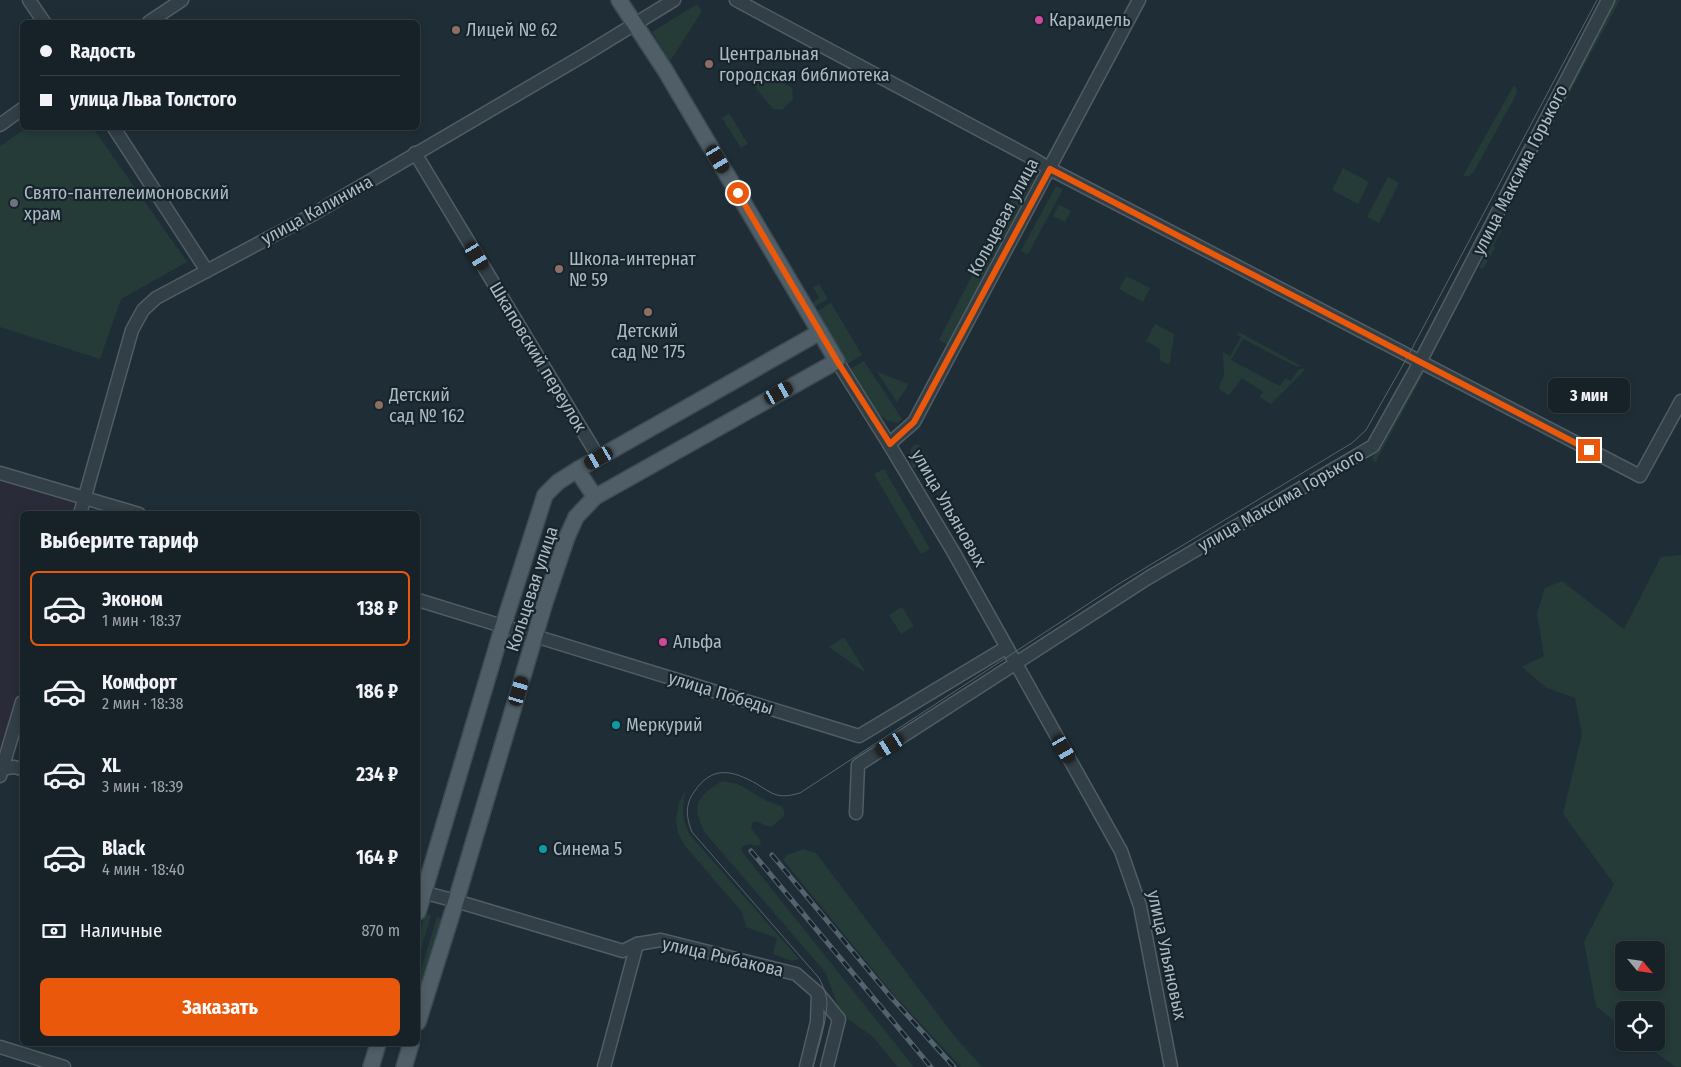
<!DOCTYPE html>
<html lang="ru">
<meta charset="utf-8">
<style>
:root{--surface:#172228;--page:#242f34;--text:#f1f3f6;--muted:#9ea4a8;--line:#363f45;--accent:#ea580c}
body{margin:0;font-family:"Fira Sans Condensed",sans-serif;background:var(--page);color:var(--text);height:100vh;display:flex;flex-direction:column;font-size:19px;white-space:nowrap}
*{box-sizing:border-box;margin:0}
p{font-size:16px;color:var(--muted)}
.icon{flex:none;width:28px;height:28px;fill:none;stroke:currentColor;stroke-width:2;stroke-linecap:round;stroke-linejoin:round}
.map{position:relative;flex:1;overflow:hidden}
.drawer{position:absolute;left:20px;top:511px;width:400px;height:535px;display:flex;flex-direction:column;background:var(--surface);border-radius:8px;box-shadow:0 2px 8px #0003,0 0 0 1px var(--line)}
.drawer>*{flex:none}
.banner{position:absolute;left:20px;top:20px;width:400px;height:110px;border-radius:8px;box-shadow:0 2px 8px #0003,0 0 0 1px var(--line);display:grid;align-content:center;height:110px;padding:0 20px;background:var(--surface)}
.needle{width:32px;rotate:119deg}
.controls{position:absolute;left:1615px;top:941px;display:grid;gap:10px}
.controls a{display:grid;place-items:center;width:50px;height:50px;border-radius:8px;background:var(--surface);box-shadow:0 2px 8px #0003,0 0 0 1px var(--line);font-size:25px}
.end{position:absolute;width:22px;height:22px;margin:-11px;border:6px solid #ea580c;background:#fff;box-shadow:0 0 0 2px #fff}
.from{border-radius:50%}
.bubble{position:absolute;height:35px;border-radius:8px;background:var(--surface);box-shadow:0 2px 8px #0003,0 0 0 1px var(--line);font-size:16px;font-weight:700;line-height:35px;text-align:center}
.car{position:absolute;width:15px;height:30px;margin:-15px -8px;border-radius:6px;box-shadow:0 0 4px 1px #0007;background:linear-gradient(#222 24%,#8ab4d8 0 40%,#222 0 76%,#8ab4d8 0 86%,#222 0)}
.banner b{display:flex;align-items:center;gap:18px;height:48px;font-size:19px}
.banner b+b{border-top:1px solid var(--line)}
.banner i{width:12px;height:12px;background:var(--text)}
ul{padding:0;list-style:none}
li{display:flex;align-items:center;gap:15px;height:75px;margin:0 10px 8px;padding:0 10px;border:2px solid transparent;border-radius:8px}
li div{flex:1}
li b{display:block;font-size:19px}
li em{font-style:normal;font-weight:700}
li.current{border-color:var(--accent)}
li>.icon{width:45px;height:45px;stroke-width:1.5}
h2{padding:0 20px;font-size:22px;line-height:60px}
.pay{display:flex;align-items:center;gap:12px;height:55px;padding:0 20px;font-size:19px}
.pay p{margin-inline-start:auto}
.action{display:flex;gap:10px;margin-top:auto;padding:10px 20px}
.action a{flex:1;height:58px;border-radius:8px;background:var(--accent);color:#fff;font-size:20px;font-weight:700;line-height:58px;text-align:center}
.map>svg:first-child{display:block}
</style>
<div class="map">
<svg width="1681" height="1067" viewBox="0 0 1681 1067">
<rect width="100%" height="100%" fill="#1f2e36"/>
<path fill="#2a2b38" d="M 0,479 L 78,502 L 74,514 L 22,514 L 22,680 L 0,753 Z"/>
<g fill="#243b37" fill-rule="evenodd">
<path d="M 1614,0 L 1620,0 L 1553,123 L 1551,122 Z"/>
<path d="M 697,4 L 702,11 L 670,61 L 652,32 Z"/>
<path d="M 764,72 L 792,88 L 793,99 L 782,110 L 773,109 L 755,87 Z"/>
<path d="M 1514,85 L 1517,90 L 1516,95 L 1473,173 L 1469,176 L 1463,176 Z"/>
<path d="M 729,113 L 748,144 L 741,148 L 722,118 Z"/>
<path d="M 26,128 L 93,128 L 187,262 L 121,299 L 100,359 L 0,327 L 0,146 Z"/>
<path d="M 1343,168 L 1369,182 L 1358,204 L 1332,190 Z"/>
<path d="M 1025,175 L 1034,180 L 994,255 L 983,254 Z"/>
<path d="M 1388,177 L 1399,183 L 1379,223 L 1367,217 Z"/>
<path d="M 1056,186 L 1063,189 L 1028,254 L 1021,251 Z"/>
<path d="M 1059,205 L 1071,211 L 1065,222 L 1053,216 Z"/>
<path d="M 1501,229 L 1502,230 L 1493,246 L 1495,248 L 1483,269 L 1479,267 Z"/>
<path d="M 982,256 L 993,258 L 948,345 L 939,340 Z"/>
<path d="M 1126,276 L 1150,288 L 1143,302 L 1119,289 Z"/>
<path d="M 819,284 L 828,299 L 814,307 L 813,305 L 814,301 L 819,298 L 813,287 Z"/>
<path d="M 831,303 L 862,355 L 847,364 L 816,312 Z"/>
<path d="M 1155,324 L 1174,334 L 1170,363 L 1167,364 L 1160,360 L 1160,349 L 1146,341 Z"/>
<path d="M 1239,332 L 1301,366 L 1297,367 L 1243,339 L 1231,360 L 1280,386 L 1285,378 L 1291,381 L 1298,370 L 1304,368 L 1304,371 L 1271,404 L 1260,397 L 1263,392 L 1242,378 L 1229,395 L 1220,390 L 1219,386 L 1224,376 L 1223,352 L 1230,356 L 1241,337 L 1237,335 Z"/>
<path d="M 864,361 L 902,419 L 897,423 L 886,420 L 880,415 L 850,369 Z"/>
<path d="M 1420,368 L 1425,371 L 1375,463 L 1372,458 Z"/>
<path d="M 877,372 L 909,384 L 897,402 Z"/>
<path d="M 916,444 L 919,445 L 928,458 L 913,469 C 910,461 909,456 912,447 Z"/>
<path d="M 884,469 L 930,549 L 921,554 L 874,474 Z"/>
<path d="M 1681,555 L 1681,1067 L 1676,1067 L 1642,1043 L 1656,1042 L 1656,1010 L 1624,1010 L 1624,1029 L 1596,1006 L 1584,942 L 1614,884 L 1563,814 L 1582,734 L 1575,698 L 1547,688 L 1522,667 L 1544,656 L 1537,613 L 1545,588 L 1562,581 L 1624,629 L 1661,557 ZM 1624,950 L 1656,950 L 1656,982 L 1624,982 Z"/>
<path d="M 902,607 L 914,626 L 901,634 L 889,615 Z"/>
<path d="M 844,637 L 866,673 L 829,647 Z"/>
<path d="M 722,781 L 738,784 L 767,801 L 781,806 L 784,810 L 784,816 L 771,827 L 764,825 L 757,821 L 752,823 L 751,828 L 760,840 L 761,844 L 757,846 L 751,844 L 743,846 L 741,849 L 743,853 L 914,1067 L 898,1067 L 872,1036 L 849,1020 L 838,1006 L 826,973 L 706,834 C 690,807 696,797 722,781 Z"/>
<path d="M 686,789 C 682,806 681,818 690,835 L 799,959 L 792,961 L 773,954 L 777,938 L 746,927 L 742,912 L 685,846 L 678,833 L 676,820 L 679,803 Z"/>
<path d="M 803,849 L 816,853 L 955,1037 L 982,1067 L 961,1067 L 893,994 L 783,860 L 787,855 Z"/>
<path d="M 425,914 L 431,916 L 418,959 L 418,938 Z"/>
<path d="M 437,917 L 443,919 L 418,1002 L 418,980 Z"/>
</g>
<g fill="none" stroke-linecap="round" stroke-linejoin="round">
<g stroke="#505d65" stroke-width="15">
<g id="minor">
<path d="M 29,0 L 44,22"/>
<path d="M 736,0 L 1032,158 L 1050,169 L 1640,476 L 1681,401"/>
<path d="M 149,22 L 182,0"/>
<path d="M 0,125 L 22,109"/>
<path d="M 114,128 L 207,271"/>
<path d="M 415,153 L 599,458"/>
<path d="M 837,361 L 889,444 L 954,553 L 1121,851 L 1140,906 L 1171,1067"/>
<path d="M 889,444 L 914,422 L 1139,0"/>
<path d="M 0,473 L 139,514"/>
<path d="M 80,514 L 132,330 L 143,310 L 156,298 L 310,216 L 586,54 L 674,0"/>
<path d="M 418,600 L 859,736 L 1007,647"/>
<path d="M 0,769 L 14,767 L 22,769"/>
<path d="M 0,776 L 22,702"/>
<path d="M 856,813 L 858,765 L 1148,578 L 1373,446 L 1420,362 L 1608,0"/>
<path d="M 418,891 L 456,901 L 623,951 L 637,944 L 661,940 L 796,974 L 818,993 L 839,1019 L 827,1067"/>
<path d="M 0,1047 L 64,1067"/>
<path d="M 604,1067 L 637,944"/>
<path d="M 806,1067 L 817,1022 L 818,993"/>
</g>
</g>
<g stroke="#3f4b53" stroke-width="18">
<g id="major">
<path d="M 577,470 L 595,497"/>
<path d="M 418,912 L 503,626 L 545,495 L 558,482 L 577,470 L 820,332"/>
<path d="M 418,1022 L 456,901 L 545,602 L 567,537 L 576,517 L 595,497 L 837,361 L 665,70 L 619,0"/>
<path d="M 371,1067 L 378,1044"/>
<path d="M 404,1067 L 411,1044"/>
</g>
</g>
<use href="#minor" stroke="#323f46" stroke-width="12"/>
<use href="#major" stroke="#505f67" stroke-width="15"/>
<path stroke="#54646e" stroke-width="1" d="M 813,1067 C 818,1047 826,1025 827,1004 C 827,995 823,986 819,978 L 692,832 C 686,817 685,805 694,792 C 712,765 732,770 757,784 C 763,788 770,793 777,795 C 785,797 792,795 800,793 L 1117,585 L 1352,443 L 1366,430 L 1408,356 L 1597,0"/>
<g stroke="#54646e" stroke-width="5">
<g id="rail">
<path d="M 751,851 L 931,1067"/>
<path d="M 772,855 L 890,996 L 954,1067"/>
</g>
</g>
<use href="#rail" stroke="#18242b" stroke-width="3" stroke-dasharray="9" stroke-linecap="butt"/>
</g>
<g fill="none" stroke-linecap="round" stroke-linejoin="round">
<path stroke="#ea580c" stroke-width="6" d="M 738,193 L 837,361 L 890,444 L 914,422 L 1050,169 L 1589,450"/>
</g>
<g fill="#d1479c" stroke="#18242b" stroke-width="2">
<circle cx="1039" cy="20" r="5"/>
<circle cx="663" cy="642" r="5"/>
</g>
<g fill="#8d6e63" stroke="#18242b" stroke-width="2">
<circle cx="456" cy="30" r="5"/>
<circle cx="709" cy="64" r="5"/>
<circle cx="559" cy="269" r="5"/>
<circle cx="648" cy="312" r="5"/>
<circle cx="379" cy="405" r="5"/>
</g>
<circle fill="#6b7280" stroke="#18242b" stroke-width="2" cx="14" cy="203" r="5"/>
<g fill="#0f9aa8" stroke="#18242b" stroke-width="2">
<circle cx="616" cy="725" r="5"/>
<circle cx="543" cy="849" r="5"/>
</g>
<g text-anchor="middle" stroke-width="4.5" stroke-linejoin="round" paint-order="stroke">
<g font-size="18" fill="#acbac4" stroke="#18242b" text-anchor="start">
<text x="1049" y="26">Караидель</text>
<text x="466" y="36">Лицей № 62</text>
<text x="719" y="60">Центральная<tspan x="719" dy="21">городская библиотека</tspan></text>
<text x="24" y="199">Свято-пантелеимоновский<tspan x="24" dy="21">храм</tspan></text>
<text x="569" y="265">Школа-интернат<tspan x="569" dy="21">№ 59</tspan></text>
<text x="648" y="337" text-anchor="middle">Детский<tspan x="648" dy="21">сад № 175</tspan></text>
<text x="389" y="401">Детский<tspan x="389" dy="21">сад № 162</tspan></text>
<text x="673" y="648">Альфа</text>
<text x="626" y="731">Меркурий</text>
<text x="553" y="855">Синема 5</text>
</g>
<g font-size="18" fill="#acbac4" stroke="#18242b">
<text transform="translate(1520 170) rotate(-63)" y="6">улица Максима Горького</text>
<text transform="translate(317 210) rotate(-29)" y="6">улица Калинина</text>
<text transform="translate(1003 217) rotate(-62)" y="6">Кольцевая улица</text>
<text transform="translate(538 357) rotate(59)" y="6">Шкаповский переулок</text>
<text transform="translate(1281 500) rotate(-30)" y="6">улица Максима Горького</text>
<text transform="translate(949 508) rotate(60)" y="6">улица Ульяновых</text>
<text transform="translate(532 589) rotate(-72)" y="6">Кольцевая улица</text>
<text transform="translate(721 693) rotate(17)" y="6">улица Победы</text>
<text transform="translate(1167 955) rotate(78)" y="6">улица Ульяновых</text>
<text transform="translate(723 957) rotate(13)" y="6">улица Рыбакова</text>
</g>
</g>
</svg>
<div class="controls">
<a><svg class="needle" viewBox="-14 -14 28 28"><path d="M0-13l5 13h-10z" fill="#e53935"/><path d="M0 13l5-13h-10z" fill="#9ea4a8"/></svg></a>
<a><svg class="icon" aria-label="locate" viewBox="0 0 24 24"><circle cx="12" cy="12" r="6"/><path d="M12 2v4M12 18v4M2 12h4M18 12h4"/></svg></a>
</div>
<i class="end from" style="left:738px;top:193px"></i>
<i class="end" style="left:1589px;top:450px"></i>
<div class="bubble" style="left:1548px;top:378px;width:82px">3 мин</div>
<i class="car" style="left:718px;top:159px;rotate:149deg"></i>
<i class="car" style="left:477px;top:256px;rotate:149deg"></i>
<i class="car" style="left:779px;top:393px;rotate:61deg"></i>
<i class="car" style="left:599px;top:458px;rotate:240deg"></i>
<i class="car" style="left:519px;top:691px;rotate:17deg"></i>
<i class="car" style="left:890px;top:745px;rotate:237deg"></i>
<i class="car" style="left:1064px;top:749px;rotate:150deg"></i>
<div class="banner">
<b><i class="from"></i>Rадость</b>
<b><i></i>улица Льва Толстого</b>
</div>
<section class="drawer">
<h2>Выберите тариф</h2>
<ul>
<li class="current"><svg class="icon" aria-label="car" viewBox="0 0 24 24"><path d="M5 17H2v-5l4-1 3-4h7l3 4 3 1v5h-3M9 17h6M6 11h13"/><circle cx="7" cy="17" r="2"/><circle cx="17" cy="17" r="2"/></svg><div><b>Эконом</b><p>1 мин · 18:37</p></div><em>138 ₽</em></li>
<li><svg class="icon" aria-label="car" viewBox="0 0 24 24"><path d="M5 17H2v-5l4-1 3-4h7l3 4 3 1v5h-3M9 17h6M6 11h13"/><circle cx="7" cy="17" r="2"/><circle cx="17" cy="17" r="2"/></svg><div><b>Комфорт</b><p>2 мин · 18:38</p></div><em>186 ₽</em></li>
<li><svg class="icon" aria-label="car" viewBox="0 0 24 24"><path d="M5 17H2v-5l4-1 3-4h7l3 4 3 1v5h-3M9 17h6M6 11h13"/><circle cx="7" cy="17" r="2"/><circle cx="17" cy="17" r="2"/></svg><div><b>XL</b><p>3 мин · 18:39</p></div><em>234 ₽</em></li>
<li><svg class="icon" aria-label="car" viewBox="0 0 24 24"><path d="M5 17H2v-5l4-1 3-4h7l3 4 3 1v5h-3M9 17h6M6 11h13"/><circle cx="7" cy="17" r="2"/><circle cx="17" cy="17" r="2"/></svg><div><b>Black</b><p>4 мин · 18:40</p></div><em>164 ₽</em></li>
</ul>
<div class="pay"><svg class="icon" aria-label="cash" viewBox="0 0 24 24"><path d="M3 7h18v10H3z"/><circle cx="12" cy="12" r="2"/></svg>Наличные<p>870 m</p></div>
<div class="action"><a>Заказать</a></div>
</section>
</div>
